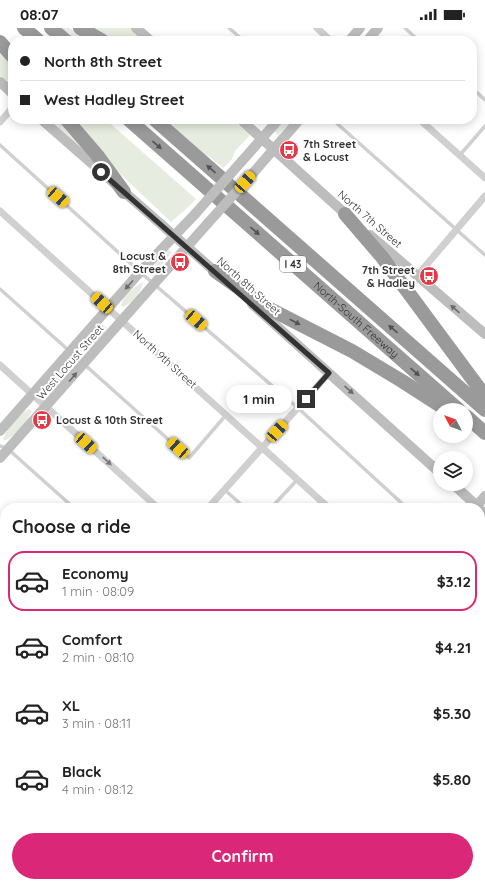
<!DOCTYPE html>
<meta charset="utf-8">
<style>
:root{--surface:#fff;--page:#f6f6f6;--text:#222;--muted:#767676;--line:#e0e0e0;--accent:#db2777}
body{margin:0;font-family:Quicksand,sans-serif;background:var(--page);color:var(--text);height:100vh;display:flex;flex-direction:column;font-size:15px;white-space:nowrap}
*{box-sizing:border-box;margin:0}
p{font-size:13px;color:var(--muted)}
.icon{flex:none;width:22px;height:22px;fill:none;stroke:currentColor;stroke-width:2;stroke-linecap:round;stroke-linejoin:round}
.map{position:relative;flex:1;overflow:hidden}
.side{position:absolute;left:0px;top:475px;width:485px;height:384px;display:flex;flex-direction:column;background:var(--surface);border-radius:16px 16px 0 0;box-shadow:0 2px 10px #0003}
.side>*{flex:none}
.hud{position:absolute;left:8px;top:8px;width:469px;height:88px;border-radius:16px;box-shadow:0 2px 10px #0003;display:grid;align-content:center;height:88px;padding:0 12px;background:var(--surface)}
.needle{width:26px;rotate:311deg}
.controls{position:absolute;left:433px;top:375px;display:grid;gap:8px}
.controls a{display:grid;place-items:center;width:40px;height:40px;border-radius:50%;background:var(--surface);box-shadow:0 2px 10px #0003;font-size:20px}
.end{position:absolute;width:18px;height:18px;margin:-9px;border:5px solid #333;background:#fff;box-shadow:0 0 0 2px #fff}
.from{border-radius:50%}
.bubble{position:absolute;height:28px;border-radius:14px;background:var(--surface);box-shadow:0 2px 10px #0003;font-size:13px;font-weight:700;line-height:28px;text-align:center}
.car{position:absolute;width:12px;height:24px;margin:-12px -6px;border-radius:5px;box-shadow:0 0 3px 1px #0007;background:linear-gradient(#f5c518 24%,#345 0 40%,#f5c518 0 76%,#345 0 86%,#f5c518 0)}
.hud b{display:flex;align-items:center;gap:14px;height:38px;font-size:15px}
.hud b+b{border-top:1px solid var(--line)}
.hud i{width:10px;height:10px;background:var(--text)}
ul{padding:0;list-style:none}
li{display:flex;align-items:center;gap:12px;height:60px;margin:0 8px 6px;padding:0 4px;border:2px solid transparent;border-radius:16px}
li div{flex:1}
li b{display:block;font-size:15px}
li em{font-style:normal;font-weight:700}
li.active{border-color:var(--accent)}
li>.icon{width:36px;height:36px;stroke-width:1.5}
h2{padding:0 12px;font-size:18px;line-height:48px}
.cta{display:flex;gap:8px;margin-top:auto;padding:8px 12px}
.cta a{flex:1;height:46px;border-radius:24px;background:var(--accent);color:#fff;font-size:16px;font-weight:700;line-height:46px;text-align:center}
.status{display:flex;justify-content:space-between;align-items:center;height:28px;padding:0 20px;background:var(--surface);direction:ltr}
.status svg{height:11px;fill:currentColor}
.map>svg:first-child{display:block}
</style>
<div class="status"><b>08:07</b><svg viewBox="0 0 49 12"><path d="M0 12V9h3v3zM5 12V6h3v6zM10 12V3h3v9zM15 12V0h3v12zM26 1h20v11H26zM47 4h2v5h-2z"/></svg></div>
<div class="map">
<svg width="485" height="859" viewBox="0 0 485 859">
<rect width="100%" height="100%" fill="#fff"/>
<g fill="#e6ecdf">
<path d="M 59,0 L 69,0 L 92,13 L 74,13 Z"/>
<path d="M 85,0 L 130,0 L 145,13 L 110,13 Z"/>
<path d="M 0,20 L 13,35 L 13,59 L 0,48 Z"/>
<path d="M 49,91 L 61,91 L 84,122 Z"/>
<path d="M 70,91 L 105,91 L 196,171 C 188,180 180,186 171,194 L 111,137 Z"/>
<path d="M 163,91 L 231,91 L 250,107 L 235,123 L 232,131 L 223,140 L 210,129 L 202,125 Z"/>
<path d="M 286,91 L 294,91 L 278,107 L 274,103 Z"/>
<path d="M 167,221 L 172,224 L 158,241 L 152,244 L 151,244 L 155,237 Z"/>
<path d="M 143,254 C 142,263 132,275 123,279 L 121,277 C 124,267 134,259 143,254 Z"/>
<path d="M 102,296 L 107,300 C 102,310 92,322 81,325 L 83,316 Z"/>
<path d="M 73,334 C 71,345 58,360 48,365 L 46,363 C 49,353 63,337 73,334 Z"/>
<path d="M 29,381 L 32,383 C 27,394 15,409 3,413 C 5,401 19,386 29,381 Z"/>
</g>
<g fill="none" stroke-linecap="round" stroke-linejoin="round">
<g stroke="#d0d0d0" stroke-width="3.5">
<path d="M 229,0 L 244,13"/>
<path d="M 405,0 L 419,13"/>
<path d="M 472,60 L 485,72"/>
<path d="M 332,91 L 485,227"/>
<path d="M 0,117 L 140,244 L 298,380 L 407,480"/>
<path d="M 460,127 L 485,98"/>
<path d="M 0,261 L 189,430 L 226,387"/>
<path d="M 0,418 L 8,421 L 74,480"/>
<path d="M 225,462 L 245,480"/>
<path d="M 271,480 L 297,452"/>
<path d="M 480,546 L 485,550"/>
<path d="M 0,561 L 5,566"/>
<path d="M 480,841 L 485,846"/>
</g>
<g stroke="#d0d0d0" stroke-width="7">
<path d="M 317,0 L 331,13"/>
<path d="M 419,91 L 485,150"/>
<path d="M 0,94 L 13,79"/>
<path d="M 0,183 L 329,480"/>
<path d="M 417,248 L 485,168"/>
<path d="M 0,337 L 158,480"/>
<path d="M 208,480 L 329,345"/>
<path d="M 0,491 L 5,496"/>
<path d="M 480,614 L 485,618"/>
<path d="M 0,645 L 5,649"/>
<path d="M 0,712 L 5,707"/>
<path d="M 0,732 L 5,736"/>
<path d="M 480,767 L 485,772"/>
<path d="M 480,791 L 485,785"/>
<path d="M 0,833 L 5,833"/>
<path d="M 419,859 L 423,854"/>
</g>
<g stroke="#bdbdbd" stroke-width="10">
<path d="M 136,0 L 151,13"/>
<path d="M 349,13 L 360,0"/>
<path d="M 367,13 L 378,0"/>
<path d="M 0,54 L 13,66"/>
<path d="M 41,91 L 219,247"/>
<path d="M 240,91 L 350,190"/>
<path d="M 242,133 L 279,91"/>
<path d="M 254,144 L 300,91"/>
<path d="M 370,207 L 485,306"/>
<path d="M 252,276 L 440,445"/>
<path d="M 0,403 L 140,244 L 196,185"/>
<path d="M 0,430 L 208,195"/>
<path d="M 453,456 L 479,480"/>
<path d="M 475,480 L 485,468"/>
<path d="M 480,490 L 485,484"/>
<path d="M 144,859 L 149,854"/>
</g>
<g stroke="#9a9a9a" stroke-width="14">
<path d="M 24,0 L 39,13"/>
<path d="M 51,0 L 66,13"/>
<path d="M 80,0 L 103,13"/>
<path d="M 0,14 L 13,29"/>
<path d="M 66,91 L 97,127 L 124,164"/>
<path id="s1" d="M 128,91 L 459,382"/>
<path d="M 154,91 L 485,382"/>
<path d="M 345,186 L 382,229 L 485,368"/>
<path d="M 215,243 L 266,279 L 352,323 L 402,353 L 447,382"/>
<path d="M 466,388 L 485,405"/>
</g>
<g stroke="#bdbdbd" stroke-width="10">
<path d="M 196,185 L 242,133"/>
<path d="M 208,195 L 254,144"/>
</g>
</g>
<defs><path id="oneway-solid" d="M-6-.8H1V-3.2L6.5 0L1 3.2V.8H-6Z"/></defs>
<g fill="#525252">
<use href="#oneway-solid" transform="translate(157 117) rotate(41)"/>
<use href="#oneway-solid" transform="translate(211 141) rotate(-139)"/>
<use href="#oneway-solid" transform="translate(255 203) rotate(41)"/>
<use href="#oneway-solid" transform="translate(295 294) rotate(28)"/>
<use href="#oneway-solid" transform="translate(393 301) rotate(-139)"/>
<use href="#oneway-solid" transform="translate(415 344) rotate(41)"/>
</g>
<g fill="#6a6a6a">
<use href="#oneway-solid" transform="translate(129 257) rotate(132)"/>
<use href="#oneway-solid" transform="translate(455 281) rotate(-139)"/>
<use href="#oneway-solid" transform="translate(73 349) rotate(-49)"/>
<use href="#oneway-solid" transform="translate(349 362) rotate(42)"/>
</g>
<use fill="#7a7a7a" href="#oneway-solid" transform="translate(107 433) rotate(43)"/>
<g fill="none" stroke-linecap="round" stroke-linejoin="round">
<path stroke="#333" stroke-width="5" d="M 101,144 L 329,345 L 306,371"/>
</g>
<defs>
<g id="bus-disc" transform="scale(1)"><circle r="9.5" fill="#e63946" stroke="#fff"/><path d="M-5-6H5V4H4V6H2V4H-2V6H-4V4H-5ZM-3.5-4V0h7V-4ZM-3.5 1.2v1.5H-2V1.2ZM2 1.2v1.5H3.5V1.2Z" fill="#fff"/></g>
</defs>
<g fill-rule="evenodd">
<use href="#bus-disc" x="289" y="122"/>
<use href="#bus-disc" x="180" y="234"/>
<use href="#bus-disc" x="429" y="248"/>
<use href="#bus-disc" x="42" y="392"/>
</g>
<g text-anchor="middle" stroke-width="4" stroke-linejoin="round" paint-order="stroke">
<rect fill="#fff" stroke="#707070" stroke-width="1" x="280" y="228" width="26" height="16" rx="3"/>
<g font-size="10" font-weight="bold" fill="#333">
<text x="293" y="240">I 43</text>
</g>
<g font-size="11" font-weight="bold" fill="#333" stroke="#fff" text-anchor="start">
<text x="303" y="120">7th Street<tspan x="303" dy="13">&amp; Locust</tspan></text>
<text x="166" y="232" text-anchor="end">Locust &amp;<tspan x="166" dy="13">8th Street</tspan></text>
<text x="415" y="246" text-anchor="end">7th Street<tspan x="415" dy="13">&amp; Hadley</tspan></text>
<text x="56" y="396">Locust &amp; 10th Street</text>
</g>
<g font-size="11" fill="#333" stroke="#fff">
<text transform="translate(370 191) rotate(41)" y="4">North 7th Street</text>
<text transform="translate(249 258) rotate(42)" y="4">North 8th Street</text>
<text dy="4" stroke="none"><textPath href="#s1" startOffset="304">North-South Freeway</textPath></text>
<text transform="translate(165 331) rotate(42)" y="4">North 9th Street</text>
<text transform="translate(70 334) rotate(-49)" y="4">West Locust Street</text>
</g>
</g>
</svg>
<div class="controls">
<a><svg class="needle" viewBox="-14 -14 28 28"><path d="M0-13l5 13h-10z" fill="#e53935"/><path d="M0 13l5-13h-10z" fill="#767676"/></svg></a>
<a><svg class="icon" aria-label="layers" viewBox="0 0 24 24"><path d="M12 4l9 5-9 5-9-5zM3 14l9 5 9-5"/></svg></a>
</div>
<i class="end from" style="left:101px;top:144px"></i>
<i class="end" style="left:306px;top:371px"></i>
<div class="bubble" style="left:226px;top:357px;width:66px">1 min</div>
<i class="car" style="left:245px;top:154px;rotate:41deg"></i>
<i class="car" style="left:58px;top:169px;rotate:131deg"></i>
<i class="car" style="left:102px;top:275px;rotate:312deg"></i>
<i class="car" style="left:196px;top:292px;rotate:131deg"></i>
<i class="car" style="left:277px;top:403px;rotate:42deg"></i>
<i class="car" style="left:86px;top:415px;rotate:132deg"></i>
<i class="car" style="left:178px;top:420px;rotate:312deg"></i>
<div class="hud">
<b><i class="from"></i>North 8th Street</b>
<b><i></i>West Hadley Street</b>
</div>
<section class="side">
<h2>Choose a ride</h2>
<ul>
<li class="active"><svg class="icon" aria-label="car" viewBox="0 0 24 24"><path d="M5 17H2v-5l4-1 3-4h7l3 4 3 1v5h-3M9 17h6M6 11h13"/><circle cx="7" cy="17" r="2"/><circle cx="17" cy="17" r="2"/></svg><div><b>Economy</b><p>1 min · 08:09</p></div><em>$3.12</em></li>
<li><svg class="icon" aria-label="car" viewBox="0 0 24 24"><path d="M5 17H2v-5l4-1 3-4h7l3 4 3 1v5h-3M9 17h6M6 11h13"/><circle cx="7" cy="17" r="2"/><circle cx="17" cy="17" r="2"/></svg><div><b>Comfort</b><p>2 min · 08:10</p></div><em>$4.21</em></li>
<li><svg class="icon" aria-label="car" viewBox="0 0 24 24"><path d="M5 17H2v-5l4-1 3-4h7l3 4 3 1v5h-3M9 17h6M6 11h13"/><circle cx="7" cy="17" r="2"/><circle cx="17" cy="17" r="2"/></svg><div><b>XL</b><p>3 min · 08:11</p></div><em>$5.30</em></li>
<li><svg class="icon" aria-label="car" viewBox="0 0 24 24"><path d="M5 17H2v-5l4-1 3-4h7l3 4 3 1v5h-3M9 17h6M6 11h13"/><circle cx="7" cy="17" r="2"/><circle cx="17" cy="17" r="2"/></svg><div><b>Black</b><p>4 min · 08:12</p></div><em>$5.80</em></li>
</ul>
<div class="cta"><a>Confirm</a></div>
</section>
</div>
